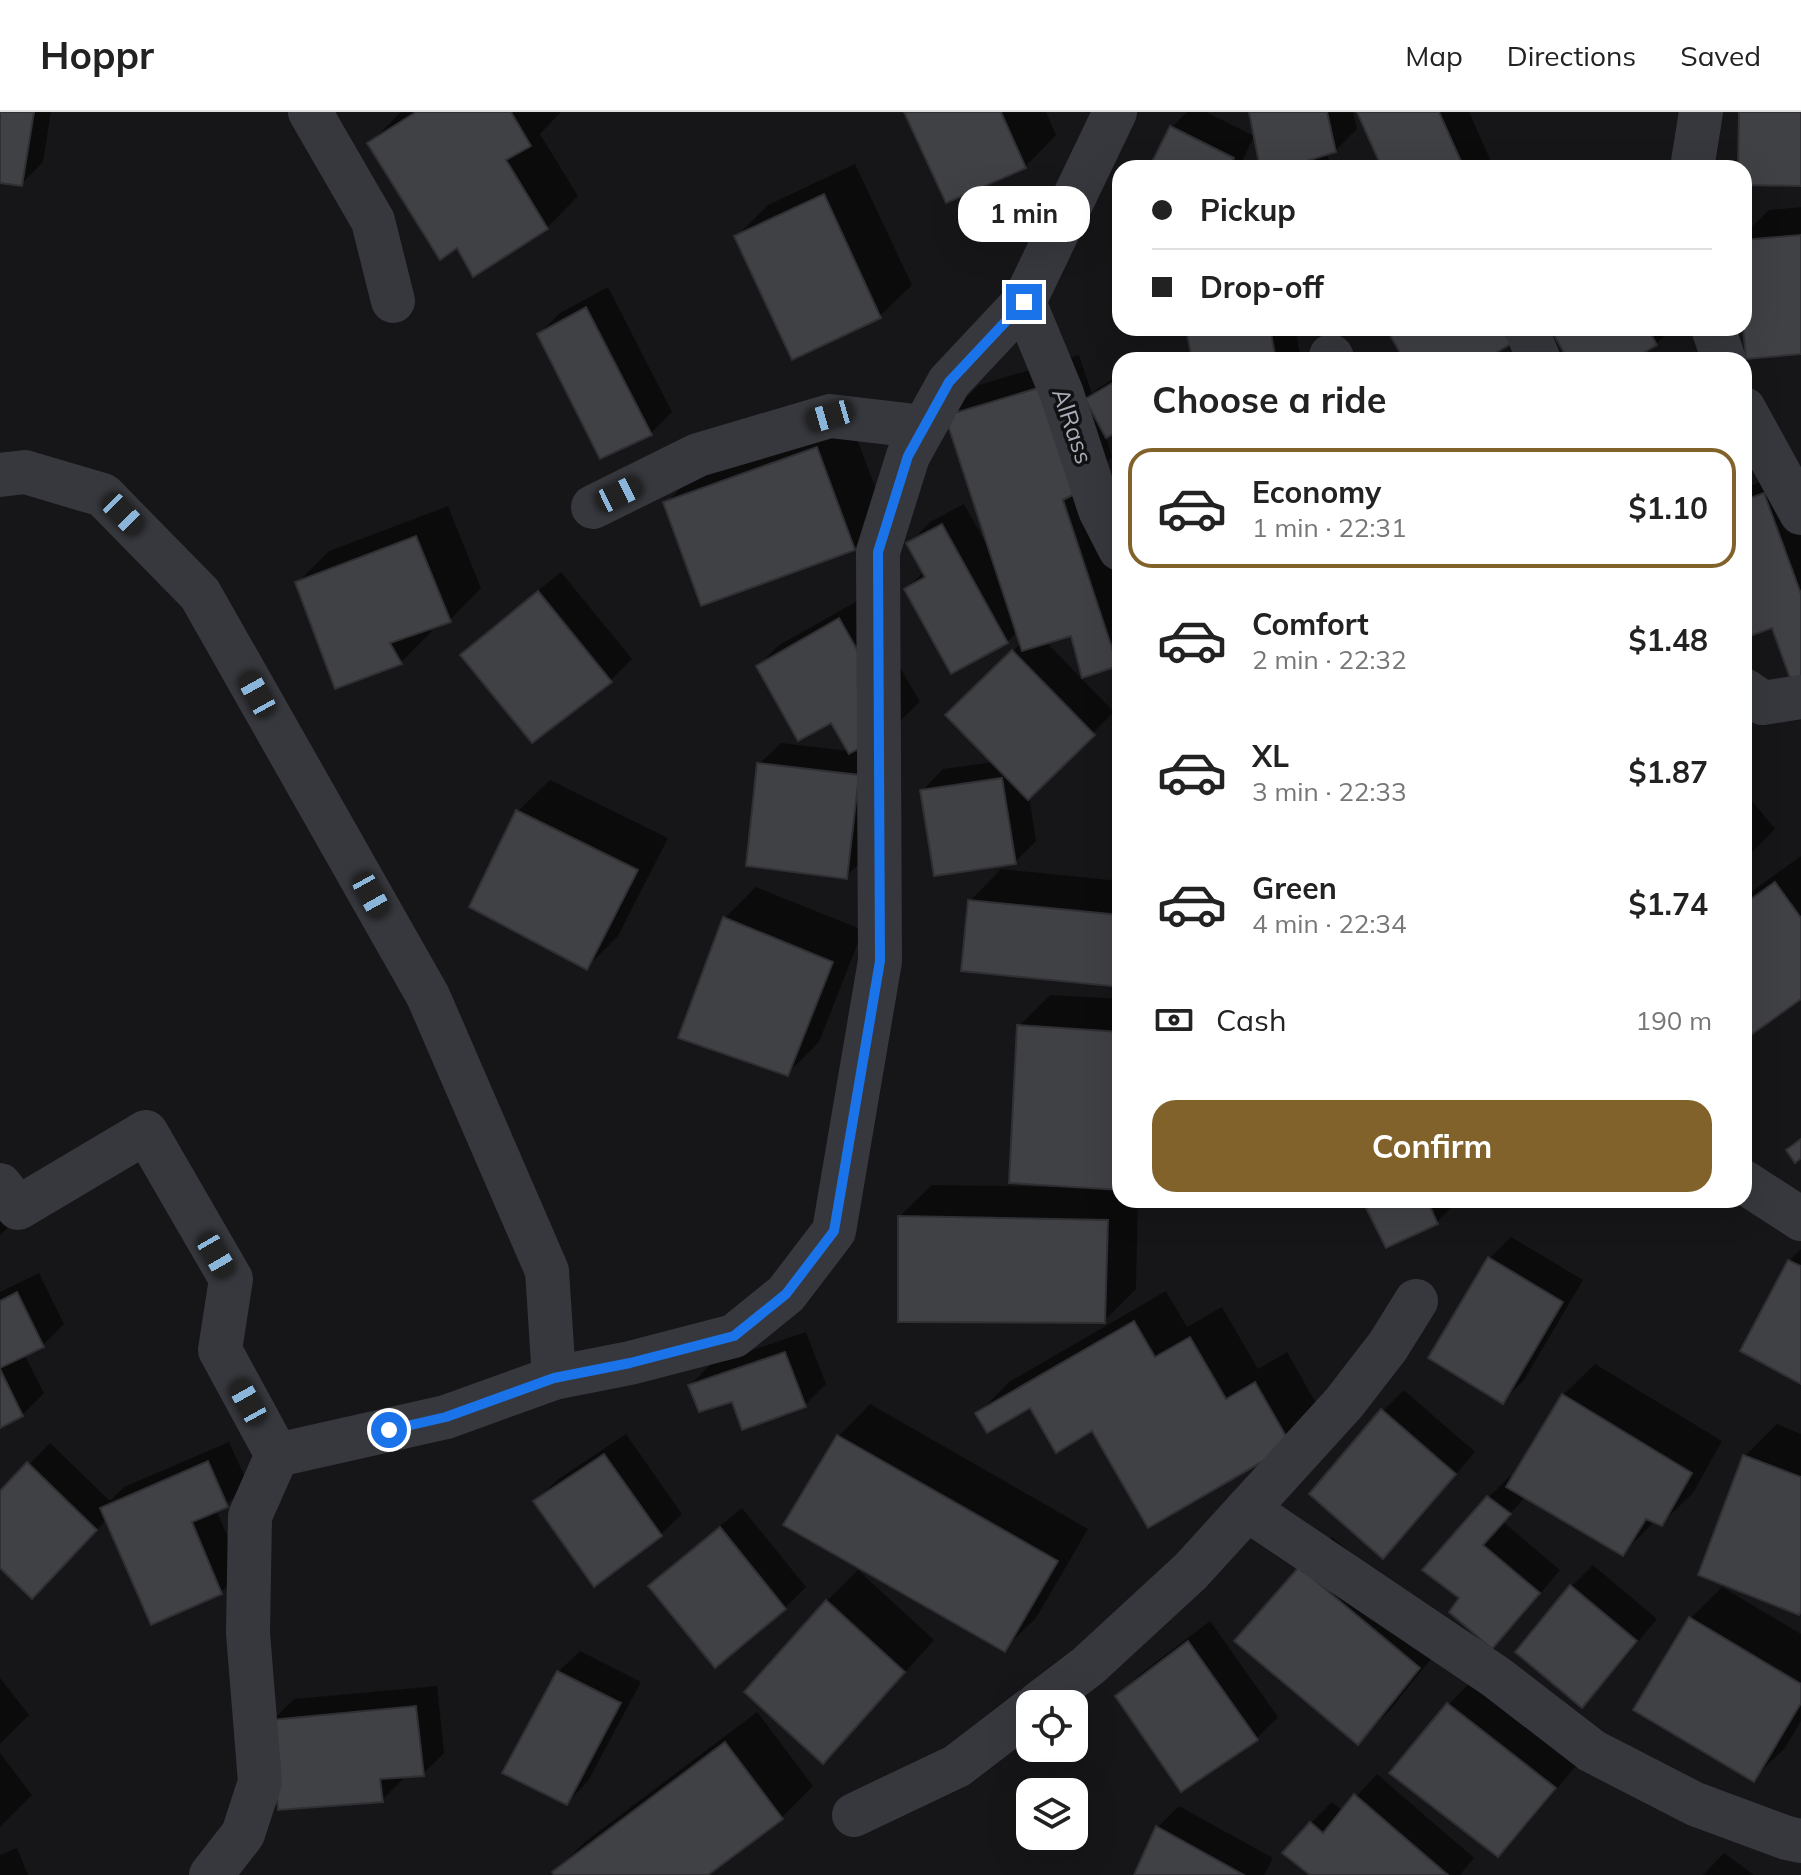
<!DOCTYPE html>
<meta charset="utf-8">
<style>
:root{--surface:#fff;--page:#f6f6f6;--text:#222;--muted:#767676;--line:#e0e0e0;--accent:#80622a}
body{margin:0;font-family:Mulish,sans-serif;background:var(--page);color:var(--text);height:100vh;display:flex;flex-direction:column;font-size:30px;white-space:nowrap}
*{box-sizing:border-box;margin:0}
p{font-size:26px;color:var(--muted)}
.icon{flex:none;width:44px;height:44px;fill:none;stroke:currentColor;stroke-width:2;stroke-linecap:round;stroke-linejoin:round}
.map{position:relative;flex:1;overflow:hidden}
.panel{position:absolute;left:1112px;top:240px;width:640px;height:856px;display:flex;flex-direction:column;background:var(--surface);border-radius:24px;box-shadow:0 8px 32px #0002}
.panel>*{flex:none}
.hud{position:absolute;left:1112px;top:48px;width:640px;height:176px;border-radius:24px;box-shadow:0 8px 32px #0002;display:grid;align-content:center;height:176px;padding:0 40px;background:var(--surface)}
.fabs{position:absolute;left:1016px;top:1578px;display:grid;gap:16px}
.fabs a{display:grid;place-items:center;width:72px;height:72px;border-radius:16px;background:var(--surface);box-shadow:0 8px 32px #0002;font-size:40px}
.end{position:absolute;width:36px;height:36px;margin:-18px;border:10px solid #1a73e8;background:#fff;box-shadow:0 0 0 4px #fff}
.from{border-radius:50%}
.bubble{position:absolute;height:56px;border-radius:24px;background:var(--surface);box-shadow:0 8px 32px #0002;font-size:26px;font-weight:700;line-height:56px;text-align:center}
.car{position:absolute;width:24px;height:48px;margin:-24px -12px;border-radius:10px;box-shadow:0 0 6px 2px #0007;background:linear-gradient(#222 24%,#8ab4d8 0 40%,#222 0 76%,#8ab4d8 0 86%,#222 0)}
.hud b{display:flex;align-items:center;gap:28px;height:76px;font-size:30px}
.hud b+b{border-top:2px solid var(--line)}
.hud i{width:20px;height:20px;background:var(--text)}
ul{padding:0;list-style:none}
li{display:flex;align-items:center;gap:24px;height:120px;margin:0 16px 12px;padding:0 24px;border:4px solid transparent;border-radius:24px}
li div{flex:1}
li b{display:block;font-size:30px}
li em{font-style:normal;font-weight:700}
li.current{border-color:var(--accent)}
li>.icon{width:72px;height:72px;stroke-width:1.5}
h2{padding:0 40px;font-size:36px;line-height:96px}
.pay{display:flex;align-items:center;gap:20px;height:88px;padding:0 40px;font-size:30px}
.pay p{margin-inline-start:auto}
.action{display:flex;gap:16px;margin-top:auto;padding:16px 40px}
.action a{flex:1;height:92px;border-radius:24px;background:var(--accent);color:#fff;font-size:32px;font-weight:700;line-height:92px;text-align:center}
header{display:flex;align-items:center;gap:48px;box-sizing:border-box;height:112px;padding:0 40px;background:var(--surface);border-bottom:2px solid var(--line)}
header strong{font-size:38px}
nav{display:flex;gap:44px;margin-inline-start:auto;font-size:28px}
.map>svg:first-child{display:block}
</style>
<header>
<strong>Hoppr</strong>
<nav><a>Map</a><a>Directions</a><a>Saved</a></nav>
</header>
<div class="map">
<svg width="1801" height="1763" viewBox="0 0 1801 1763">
<rect width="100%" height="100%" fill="#161618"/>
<g fill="#0007">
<path d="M 0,0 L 51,0 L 43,50 L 21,72 L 0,69 Z"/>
<path d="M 401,0 L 561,0 L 540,22 L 578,84 L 547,116 L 457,133 L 370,31 Z"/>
<path d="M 906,0 L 1046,0 L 1056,23 L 1025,55 Z"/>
<path d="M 1187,0 L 1206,0 L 1254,24 L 1239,56 L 1151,56 L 1172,15 Z"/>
<path d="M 1251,0 L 1353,0 L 1357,17 L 1335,39 L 1327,41 L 1329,48 L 1320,56 L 1262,56 Z"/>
<path d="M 1360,0 L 1469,0 L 1494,56 L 1384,56 Z"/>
<path d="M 855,52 L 912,173 L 880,204 L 737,124 L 768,93 Z"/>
<path d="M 1801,95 L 1801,240 L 1744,202 L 1744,123 L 1769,98 Z"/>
<path d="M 608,175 L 672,300 L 651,321 L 601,344 L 539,222 L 560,201 Z"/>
<path d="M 1188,216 L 1295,216 L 1300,242 L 1294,248 L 1194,248 Z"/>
<path d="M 1552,216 L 1672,216 L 1656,232 L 1627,248 L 1570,248 Z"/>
<path d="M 1079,243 L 1092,282 L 1097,277 L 1120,263 L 1120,316 L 1106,324 L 1112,345 L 1096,361 L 1120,434 L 1120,549 L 1117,552 L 1072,521 L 1046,530 L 1114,600 L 1029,684 L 1036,729 L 1015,750 L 922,679 L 943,657 L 994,650 L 948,603 L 1021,531 L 1018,519 L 1007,530 L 907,477 L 924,459 L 909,432 L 930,410 L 964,392 L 988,435 L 990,434 L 948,304 L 979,273 Z"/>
<path d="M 849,305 L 886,405 L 854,436 L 666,391 L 697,359 Z"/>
<path d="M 1785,361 L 1801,403 L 1801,572 L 1773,513 L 1744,524 L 1744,376 Z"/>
<path d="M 448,394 L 481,476 L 450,508 L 430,515 L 432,519 L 401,550 L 297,471 L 329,439 Z"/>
<path d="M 561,460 L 632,547 L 611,568 L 532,628 L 463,543 L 484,522 Z"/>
<path d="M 861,487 L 920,590 L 898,611 L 850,639 L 880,642 L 867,743 L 846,765 L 759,652 L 781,631 L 849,639 L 832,608 L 758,554 L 779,533 Z"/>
<path d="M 550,668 L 668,726 L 618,824 L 587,855 L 518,699 Z"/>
<path d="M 1744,679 L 1775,717 L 1744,748 Z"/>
<path d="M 1801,744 L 1801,885 L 1744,911 L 1744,785 Z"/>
<path d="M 1001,757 L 1120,769 L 1120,873 L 970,789 Z"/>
<path d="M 756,775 L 863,818 L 819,930 L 787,962 L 725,806 Z"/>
<path d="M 1050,883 L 1120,887 L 1120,1088 L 1138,1088 L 1136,1177 L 1104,1209 L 900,1104 L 932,1073 L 1059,1075 L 1019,914 Z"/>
<path d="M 0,1077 L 19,1105 L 0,1123 Z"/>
<path d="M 1364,1088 L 1459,1088 L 1437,1110 Z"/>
<path d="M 1511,1125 L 1583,1168 L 1524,1268 L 1503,1289 L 1490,1146 Z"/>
<path d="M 1801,1137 L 1801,1270 L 1789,1149 Z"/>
<path d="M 39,1161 L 64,1212 L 43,1233 L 24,1242 L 44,1281 L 22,1303 L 0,1314 L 0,1180 Z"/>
<path d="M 1166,1179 L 1187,1215 L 1222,1195 L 1258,1257 L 1287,1240 L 1321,1300 L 1290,1332 L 1092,1316 L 1031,1293 L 978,1302 L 1009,1270 Z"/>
<path d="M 806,1220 L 826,1272 L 805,1293 L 690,1273 L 711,1252 Z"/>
<path d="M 1595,1252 L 1722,1329 L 1693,1381 L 1661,1412 L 1655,1409 L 1623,1441 L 1526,1384 L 1503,1410 L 1560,1458 L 1514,1513 L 1492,1535 L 1461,1486 L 1425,1458 L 1489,1385 L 1510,1364 L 1514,1367 L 1563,1283 Z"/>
<path d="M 1404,1278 L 1475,1340 L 1404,1423 L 1383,1444 L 1383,1299 Z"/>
<path d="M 870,1292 L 1088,1417 L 1036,1506 L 1004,1537 L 786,1412 L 839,1324 Z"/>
<path d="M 1777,1312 L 1801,1322 L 1801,1499 L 1701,1462 L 1745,1344 Z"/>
<path d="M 626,1322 L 682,1402 L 660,1423 L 536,1389 L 557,1368 Z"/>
<path d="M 229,1330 L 248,1372 L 226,1393 L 216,1398 L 243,1459 L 221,1480 L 152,1510 L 107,1407 L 53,1463 L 0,1454 L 0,1382 L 50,1331 L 110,1389 L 124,1375 Z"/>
<path d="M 742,1396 L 806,1475 L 785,1496 L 651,1474 L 672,1453 Z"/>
<path d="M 1332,1425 L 1450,1523 L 1389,1599 L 1358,1630 L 1300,1456 Z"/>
<path d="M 1593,1453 L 1657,1507 L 1603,1572 L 1582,1593 L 1572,1474 Z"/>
<path d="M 858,1458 L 934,1528 L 854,1618 L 822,1650 L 827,1489 Z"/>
<path d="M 1722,1475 L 1801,1522 L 1801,1609 L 1785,1636 L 1753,1667 L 1691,1506 Z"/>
<path d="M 1210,1509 L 1278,1605 L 1257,1626 L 1117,1584 L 1139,1563 Z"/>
<path d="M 580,1539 L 641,1570 L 588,1669 L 567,1691 L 558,1560 Z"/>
<path d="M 0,1566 L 29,1603 L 0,1632 Z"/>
<path d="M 1470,1571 L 1576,1654 L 1519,1722 L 1498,1743 L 1448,1593 Z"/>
<path d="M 437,1574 L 444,1641 L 423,1662 L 403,1663 L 403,1667 L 382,1688 L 273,1608 L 294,1587 Z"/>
<path d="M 757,1600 L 813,1674 L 782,1705 L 705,1763 L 556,1763 L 554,1760 L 586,1729 Z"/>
<path d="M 0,1641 L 32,1683 L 0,1715 Z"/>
<path d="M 1377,1662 L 1474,1746 L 1460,1763 L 1313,1763 L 1311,1711 L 1332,1690 L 1343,1699 Z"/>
<path d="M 1179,1694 L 1273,1746 L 1264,1763 L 1136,1763 L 1158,1715 Z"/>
<path d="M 17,1736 L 28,1763 L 0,1763 L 0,1743 Z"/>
<path d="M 1724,1741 L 1754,1763 L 1703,1763 Z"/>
</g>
<g fill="#404145" stroke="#303034" stroke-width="2">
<path d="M 0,0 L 34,0 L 22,74 L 0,71 Z"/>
<path d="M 416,0 L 511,0 L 531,34 L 506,48 L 548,117 L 473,165 L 457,136 L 440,148 L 367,31 Z"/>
<path d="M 904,0 L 1001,0 L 1026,56 L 946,91 Z"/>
<path d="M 1249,0 L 1327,0 L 1336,40 L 1303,50 L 1304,56 L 1260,56 Z"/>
<path d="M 1357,0 L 1439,0 L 1464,56 L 1382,56 Z"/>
<path d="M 1739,0 L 1801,0 L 1801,74 L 1744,73 L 1744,56 L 1738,56 Z"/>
<path d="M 1170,14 L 1234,46 L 1229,56 L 1149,56 Z"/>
<path d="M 824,82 L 881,206 L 792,248 L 734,124 Z"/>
<path d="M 1801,123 L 1801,242 L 1746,247 L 1743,216 L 1744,128 Z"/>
<path d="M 586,195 L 652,323 L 600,347 L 537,222 Z"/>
<path d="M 1186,216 L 1270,216 L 1276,248 L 1192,248 Z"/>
<path d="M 1386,216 L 1502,216 L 1511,232 L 1484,248 L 1404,248 Z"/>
<path d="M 1550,216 L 1648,216 L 1657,233 L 1631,248 L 1568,248 Z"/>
<path d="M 1114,270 L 1120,280 L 1120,318 L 1106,326 L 1085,287 Z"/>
<path d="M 1048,273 L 1082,378 L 1063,388 L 1118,554 L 1082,566 L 1071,524 L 1022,539 L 945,304 Z"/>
<path d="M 817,335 L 855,438 L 701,494 L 663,390 Z"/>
<path d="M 1764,381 L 1801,482 L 1801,574 L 1794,577 L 1772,516 L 1744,526 L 1744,388 Z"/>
<path d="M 942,412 L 1008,531 L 951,562 L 904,477 L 925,465 L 906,431 Z"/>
<path d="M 416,424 L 451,510 L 390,531 L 402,552 L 335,577 L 295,470 Z"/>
<path d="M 538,479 L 612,570 L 532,631 L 460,543 Z"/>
<path d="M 839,506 L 900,613 L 849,642 L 831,611 L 798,629 L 756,554 Z"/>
<path d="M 1012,538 L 1095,623 L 1028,688 L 945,603 Z"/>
<path d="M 757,651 L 859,663 L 847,767 L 746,754 Z"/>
<path d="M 1002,666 L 1016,752 L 934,764 L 920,678 Z"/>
<path d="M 516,698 L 638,758 L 587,858 L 469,795 Z"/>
<path d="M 1775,770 L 1801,806 L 1801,887 L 1751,923 L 1744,914 L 1744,792 Z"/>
<path d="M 968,788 L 1120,803 L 1120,875 L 961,859 Z"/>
<path d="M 723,805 L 833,850 L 788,964 L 678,926 Z"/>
<path d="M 1017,913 L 1120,920 L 1120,1078 L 1009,1071 Z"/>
<path d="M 1801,1027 L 1801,1046 L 1795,1051 L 1786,1038 Z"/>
<path d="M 1362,1088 L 1427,1088 L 1438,1112 L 1386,1136 Z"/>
<path d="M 898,1104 L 1108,1108 L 1105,1211 L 898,1210 Z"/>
<path d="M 1488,1145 L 1563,1190 L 1503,1292 L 1428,1246 Z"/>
<path d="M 1788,1148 L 1801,1154 L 1801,1272 L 1740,1239 Z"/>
<path d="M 17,1180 L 44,1235 L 0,1256 L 0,1189 Z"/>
<path d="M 1134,1209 L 1155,1245 L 1190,1225 L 1226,1287 L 1255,1270 L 1291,1333 L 1148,1416 L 1092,1319 L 1056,1341 L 1030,1296 L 987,1321 L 975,1301 Z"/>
<path d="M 785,1240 L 806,1295 L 742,1318 L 732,1290 L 699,1300 L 688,1273 Z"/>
<path d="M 0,1257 L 23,1304 L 0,1316 Z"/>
<path d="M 1562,1282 L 1692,1361 L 1662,1414 L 1646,1407 L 1623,1444 L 1506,1375 Z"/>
<path d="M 1381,1297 L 1456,1362 L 1383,1447 L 1309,1382 Z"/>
<path d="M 837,1323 L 1058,1449 L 1005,1540 L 783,1413 Z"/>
<path d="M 604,1342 L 662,1424 L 594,1475 L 533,1389 Z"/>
<path d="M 1743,1343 L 1801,1365 L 1801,1499 L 1799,1503 L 1698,1463 Z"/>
<path d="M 208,1349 L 228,1395 L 192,1410 L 222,1482 L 151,1513 L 100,1396 Z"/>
<path d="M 27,1350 L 97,1418 L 32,1487 L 0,1456 L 0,1379 Z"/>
<path d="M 1487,1384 L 1511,1402 L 1483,1433 L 1540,1481 L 1492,1537 L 1449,1500 L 1459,1486 L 1422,1458 Z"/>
<path d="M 720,1415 L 786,1497 L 715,1556 L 648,1474 Z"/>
<path d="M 1299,1455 L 1420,1556 L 1358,1633 L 1234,1529 Z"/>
<path d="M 1570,1473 L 1637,1529 L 1582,1596 L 1515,1540 Z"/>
<path d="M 826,1488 L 905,1560 L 823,1652 L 744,1580 Z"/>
<path d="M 1689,1505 L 1801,1572 L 1801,1591 L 1754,1670 L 1633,1598 Z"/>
<path d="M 1188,1529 L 1258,1628 L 1181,1680 L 1115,1584 Z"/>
<path d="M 557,1559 L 621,1591 L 567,1693 L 502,1661 Z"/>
<path d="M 1447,1591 L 1556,1676 L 1498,1745 L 1389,1661 Z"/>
<path d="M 416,1594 L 424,1664 L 380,1667 L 383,1690 L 278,1698 L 271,1608 Z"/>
<path d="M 725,1630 L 783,1707 L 708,1763 L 554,1763 L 552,1760 Z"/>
<path d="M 1354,1682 L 1448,1763 L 1310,1763 L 1282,1741 L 1310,1710 L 1323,1721 Z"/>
<path d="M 1156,1714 L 1244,1763 L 1134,1763 Z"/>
</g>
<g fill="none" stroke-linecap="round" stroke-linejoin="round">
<g stroke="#37383d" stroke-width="44">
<path d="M 310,0 L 373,109 L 393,189"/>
<path d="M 1692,56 L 1701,0"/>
<path d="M 1024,190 L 1062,282 L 1100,398 L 1120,437"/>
<path d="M 1526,216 L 1539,248"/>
<path d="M 1713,216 L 1724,248"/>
<path d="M 1331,244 L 1333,248"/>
<path d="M 1744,297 L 1801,401"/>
<path d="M 0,363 L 25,360 L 103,383 L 200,482 L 428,884 L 547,1159 L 554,1266"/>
<path d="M 593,395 L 698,343 L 830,304 L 924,315"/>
<path d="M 1744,578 L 1763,591 L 1801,585"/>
<path d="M 1744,1070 L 1801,1107"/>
<path d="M 0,1073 L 18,1096 L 146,1020 L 231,1167 L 220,1238 L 277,1343"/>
<path d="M 1247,1397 L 1496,1565 L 1592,1639 L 1695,1692 L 1787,1726 L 1801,1729"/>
<path d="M 1038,1592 L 1088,1554 L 1191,1459 L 1344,1291 L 1388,1234 L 1416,1189"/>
<path d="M 854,1703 L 957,1654 L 1030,1598"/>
<path d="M 211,1763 L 243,1722 L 260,1670 L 248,1521 L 250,1404 L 277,1343 L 446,1305 L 554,1266 L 630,1251 L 734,1224 L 786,1182 L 834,1119 L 880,849 L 878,440 L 908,344 L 949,270 L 1024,190 L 1115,0"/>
</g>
</g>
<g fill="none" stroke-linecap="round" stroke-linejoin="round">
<path stroke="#1a73e8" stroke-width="10" d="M 389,1318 L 446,1305 L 554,1266 L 630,1251 L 734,1224 L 786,1182 L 834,1119 L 880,849 L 878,440 L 908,344 L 949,270 L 1024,190"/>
</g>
<g text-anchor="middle" stroke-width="7" stroke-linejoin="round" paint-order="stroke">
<g font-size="24" fill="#a8adb8" stroke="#111113">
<text transform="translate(1072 314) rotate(71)" y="8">AlRass</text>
</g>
</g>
</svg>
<div class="fabs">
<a><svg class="icon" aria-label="locate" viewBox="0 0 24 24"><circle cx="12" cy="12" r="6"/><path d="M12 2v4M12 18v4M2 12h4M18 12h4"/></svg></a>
<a><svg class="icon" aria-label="layers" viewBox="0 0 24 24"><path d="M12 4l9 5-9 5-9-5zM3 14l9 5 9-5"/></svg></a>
</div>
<i class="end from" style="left:389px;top:1318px"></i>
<i class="end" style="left:1024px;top:190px"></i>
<div class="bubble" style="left:958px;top:74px;width:132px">1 min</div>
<i class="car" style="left:830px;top:304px;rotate:254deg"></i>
<i class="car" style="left:619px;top:382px;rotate:64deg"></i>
<i class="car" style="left:123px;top:402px;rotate:136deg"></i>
<i class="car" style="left:257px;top:582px;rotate:331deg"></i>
<i class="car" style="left:371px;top:783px;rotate:151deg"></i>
<i class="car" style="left:216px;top:1143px;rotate:150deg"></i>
<i class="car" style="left:248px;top:1290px;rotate:331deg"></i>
<div class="hud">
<b><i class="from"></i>Pickup</b>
<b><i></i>Drop-off</b>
</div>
<section class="panel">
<h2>Choose a ride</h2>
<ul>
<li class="current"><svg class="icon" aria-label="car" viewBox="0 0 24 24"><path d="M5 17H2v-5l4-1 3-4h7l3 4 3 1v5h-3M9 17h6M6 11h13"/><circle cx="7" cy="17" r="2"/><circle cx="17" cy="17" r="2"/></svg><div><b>Economy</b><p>1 min · 22:31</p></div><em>$1.10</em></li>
<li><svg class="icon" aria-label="car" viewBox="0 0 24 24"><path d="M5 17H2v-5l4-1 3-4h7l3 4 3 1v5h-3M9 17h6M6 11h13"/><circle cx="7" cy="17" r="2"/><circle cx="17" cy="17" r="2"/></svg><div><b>Comfort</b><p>2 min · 22:32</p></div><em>$1.48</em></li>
<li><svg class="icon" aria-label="car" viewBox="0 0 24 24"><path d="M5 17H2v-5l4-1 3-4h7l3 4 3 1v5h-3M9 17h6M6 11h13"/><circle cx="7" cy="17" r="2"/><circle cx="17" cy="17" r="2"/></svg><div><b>XL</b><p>3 min · 22:33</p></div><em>$1.87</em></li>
<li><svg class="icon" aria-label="car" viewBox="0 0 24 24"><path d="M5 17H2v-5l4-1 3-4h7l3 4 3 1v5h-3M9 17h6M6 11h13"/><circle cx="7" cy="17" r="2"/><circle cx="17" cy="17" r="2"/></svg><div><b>Green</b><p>4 min · 22:34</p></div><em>$1.74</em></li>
</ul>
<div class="pay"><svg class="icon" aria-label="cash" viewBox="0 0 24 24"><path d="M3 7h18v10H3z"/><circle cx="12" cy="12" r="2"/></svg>Cash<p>190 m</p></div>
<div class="action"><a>Confirm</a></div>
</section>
</div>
